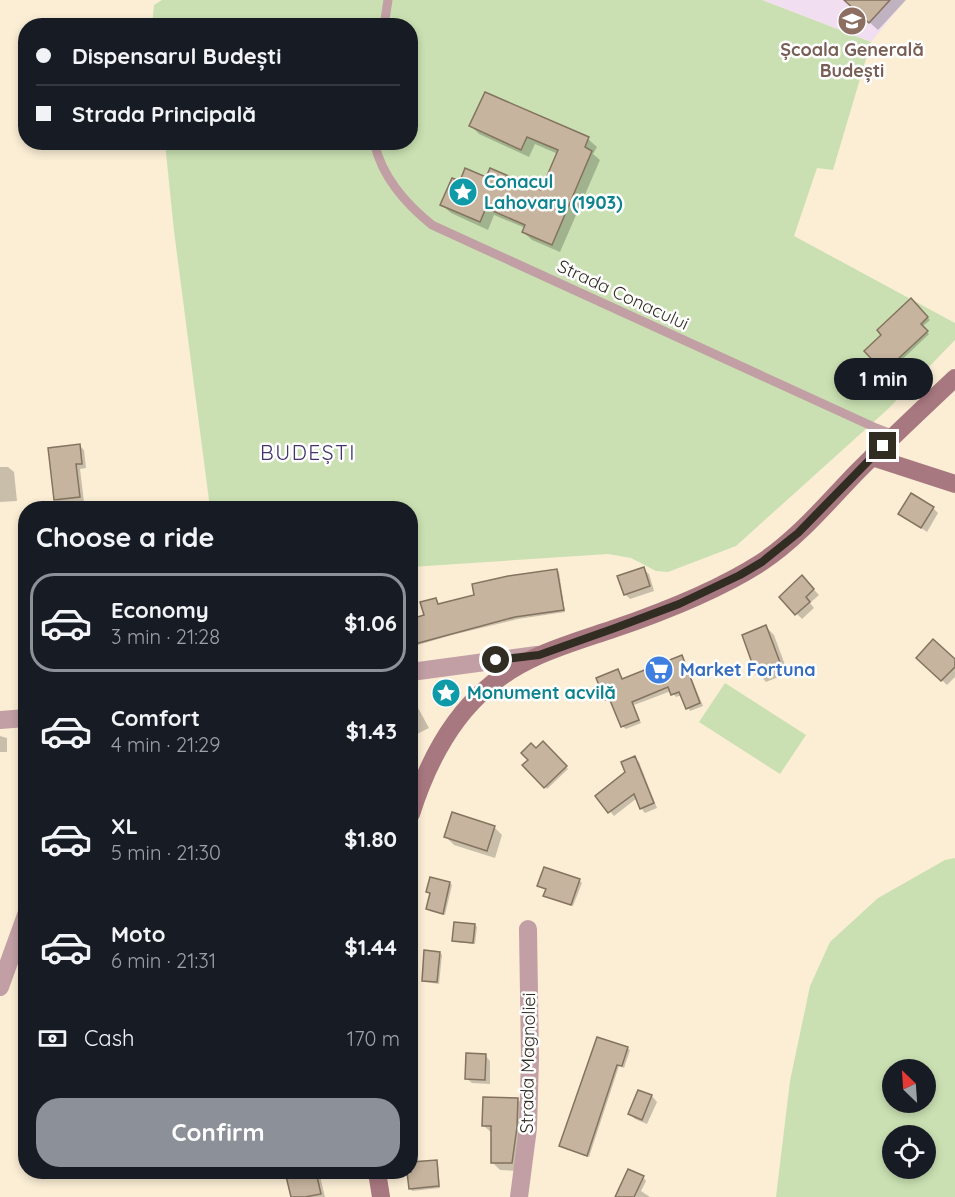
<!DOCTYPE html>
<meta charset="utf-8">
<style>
:root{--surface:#171b24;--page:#242831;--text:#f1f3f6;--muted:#9ea1a6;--line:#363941;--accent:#8c9099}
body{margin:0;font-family:Quicksand,sans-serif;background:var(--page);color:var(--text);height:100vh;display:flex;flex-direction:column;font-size:22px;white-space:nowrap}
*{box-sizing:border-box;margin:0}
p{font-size:20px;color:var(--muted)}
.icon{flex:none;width:33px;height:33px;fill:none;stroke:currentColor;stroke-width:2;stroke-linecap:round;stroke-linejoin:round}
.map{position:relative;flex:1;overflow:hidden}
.drawer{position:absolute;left:18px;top:501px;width:400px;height:678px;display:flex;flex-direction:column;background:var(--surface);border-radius:24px;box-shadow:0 3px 9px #0003}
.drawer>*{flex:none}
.guide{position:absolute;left:18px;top:18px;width:400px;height:132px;border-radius:24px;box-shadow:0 3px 9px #0003;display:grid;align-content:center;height:132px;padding:0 18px;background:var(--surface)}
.needle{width:39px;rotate:335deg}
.controls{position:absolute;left:882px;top:1059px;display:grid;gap:12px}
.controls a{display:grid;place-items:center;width:54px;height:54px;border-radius:50%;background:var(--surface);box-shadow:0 3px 9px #0003;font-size:30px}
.end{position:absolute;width:27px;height:27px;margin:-14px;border:8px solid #322d23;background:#fff;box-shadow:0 0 0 3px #fff}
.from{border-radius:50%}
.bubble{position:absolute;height:42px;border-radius:21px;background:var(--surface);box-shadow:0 3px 9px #0003;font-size:20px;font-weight:800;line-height:42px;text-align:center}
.guide b{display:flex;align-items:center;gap:21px;height:57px;font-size:22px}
.guide b+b{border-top:2px solid var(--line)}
.guide i{width:15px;height:15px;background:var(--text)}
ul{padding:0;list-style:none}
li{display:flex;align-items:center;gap:18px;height:99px;margin:0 12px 9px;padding:0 6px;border:3px solid transparent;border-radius:24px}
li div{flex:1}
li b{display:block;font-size:22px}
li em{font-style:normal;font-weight:800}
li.active{border-color:var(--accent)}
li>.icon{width:54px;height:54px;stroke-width:1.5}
h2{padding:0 18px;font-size:27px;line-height:72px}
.pay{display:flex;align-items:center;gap:15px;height:66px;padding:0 18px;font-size:22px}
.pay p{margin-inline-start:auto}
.action{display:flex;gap:12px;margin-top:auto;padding:12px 18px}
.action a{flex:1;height:69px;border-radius:24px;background:var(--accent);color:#fff;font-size:24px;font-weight:800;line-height:69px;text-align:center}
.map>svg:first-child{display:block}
</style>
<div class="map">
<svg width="955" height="1197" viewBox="0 0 955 1197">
<rect width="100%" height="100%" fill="#fbeed5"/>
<path fill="#f1dff1" d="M 762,0 L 905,0 L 871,42 Z"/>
<g fill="#cae0b2" fill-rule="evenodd">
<path d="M 162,0 L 762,0 L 871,42 L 833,170 L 817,168 L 794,236 L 955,323 L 955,340 L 888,409 L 736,546 L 668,572 L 656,571 L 631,558 L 608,554 L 411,567 L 411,508 L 210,508 L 174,231 L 165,143 L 411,142 L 411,26 L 152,26 L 154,5 Z"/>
<path d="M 725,683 L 806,735 L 780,774 L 699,722 Z"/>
<path d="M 955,858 L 955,1197 L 776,1197 L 790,1081 L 810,986 L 830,942 L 878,898 L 945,860 ZM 892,1070 L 926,1070 L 926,1102 L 892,1102 ZM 892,1136 L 926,1136 L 926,1168 L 892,1168 Z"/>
</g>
<g fill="#0003">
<path d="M 845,0 L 906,0 L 878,30 Z"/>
<path d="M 486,94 L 588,139 L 597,147 L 593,154 L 600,160 L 560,252 L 532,240 L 523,232 L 525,228 L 494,215 L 488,230 L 451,213 L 442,205 L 460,183 L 487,179 L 542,192 L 558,154 L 535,144 L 529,157 L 479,134 L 471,126 Z"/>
<path d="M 911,301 L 930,320 L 922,327 L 929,334 L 887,374 L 866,351 L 883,335 Z"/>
<path d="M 79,445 L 84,450 L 86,468 L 80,469 L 84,502 L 60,504 L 56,500 Z"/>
<path d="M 0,467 L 8,467 L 14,472 L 17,501 L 0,502 Z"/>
<path d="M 933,508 L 938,513 L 927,532 L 900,513 Z"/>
<path d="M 643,569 L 649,574 L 654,591 L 630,599 L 625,594 Z"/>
<path d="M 557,570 L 559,572 L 565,612 L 518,619 L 452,635 L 411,647 L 411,620 L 426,616 L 436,599 L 439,605 L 476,596 Z"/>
<path d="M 802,577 L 819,595 L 810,603 L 814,608 L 802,619 L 781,598 Z"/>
<path d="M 766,627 L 774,635 L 788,673 L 766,682 L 758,673 Z"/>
<path d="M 681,657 L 684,660 L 703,706 L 690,711 L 682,695 L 676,697 L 671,691 L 634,705 L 641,723 L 626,729 L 622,726 L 612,701 L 610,702 L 606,699 L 618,671 L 624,680 Z"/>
<path d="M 918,658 L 955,661 L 955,677 L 947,685 Z"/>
<path d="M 411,695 L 429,728 L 411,737 Z"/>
<path d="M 0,736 L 7,738 L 7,752 L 0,752 Z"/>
<path d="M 543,743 L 568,769 L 547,789 L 524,765 Z"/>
<path d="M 634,758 L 639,762 L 657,808 L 645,813 L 641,808 L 637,798 L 614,816 L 597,796 L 627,773 Z"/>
<path d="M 494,827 L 502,835 L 495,858 L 454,845 L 446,837 Z"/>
<path d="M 579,880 L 582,883 L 573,906 L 547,897 L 545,895 L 547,890 L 539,886 Z"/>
<path d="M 450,883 L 452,885 L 445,915 L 430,911 L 428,909 L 430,894 L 428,891 Z"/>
<path d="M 475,925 L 477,927 L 475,944 L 456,942 L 453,940 Z"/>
<path d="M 440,953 L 442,955 L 439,984 L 425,982 L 423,980 Z"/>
<path d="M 627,1048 L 630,1050 L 624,1068 L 619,1066 L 589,1157 L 563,1147 Z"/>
<path d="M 485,1055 L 490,1061 L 490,1084 L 472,1083 L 466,1078 Z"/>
<path d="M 639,1091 L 652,1096 L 657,1102 L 647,1124 L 635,1119 L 630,1114 Z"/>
<path d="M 517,1099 L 525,1107 L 520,1171 L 500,1170 L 492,1162 L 493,1134 L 484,1126 Z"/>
<path d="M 436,1162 L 438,1164 L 440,1188 L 412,1191 L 410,1188 L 409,1172 L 411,1172 L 411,1164 Z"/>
<path d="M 287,1172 L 319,1172 L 325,1197 L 292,1197 Z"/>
<path d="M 643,1177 L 646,1181 L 641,1191 L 650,1197 L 617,1197 Z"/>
</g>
<g fill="#c6b49e" stroke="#83735f" stroke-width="1.5">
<path d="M 844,0 L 890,0 L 869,23 Z"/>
<path d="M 485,92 L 589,137 L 585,147 L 592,151 L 552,245 L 522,232 L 525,225 L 486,208 L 480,222 L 440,205 L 452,178 L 460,181 L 465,168 L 486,177 L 490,168 L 541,190 L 558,150 L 527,137 L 521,150 L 469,126 Z"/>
<path d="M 911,298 L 928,317 L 921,324 L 928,331 L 884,372 L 864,351 L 881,335 L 877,330 Z"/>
<path d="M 80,444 L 82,464 L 76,464 L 80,497 L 54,500 L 48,448 Z"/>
<path d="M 911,493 L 934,507 L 921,528 L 898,514 Z"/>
<path d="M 644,567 L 650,586 L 624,595 L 617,576 Z"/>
<path d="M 557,569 L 564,610 L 515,617 L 411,645 L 411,619 L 424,615 L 420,602 L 436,598 L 438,604 L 474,595 L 472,584 L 508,576 Z"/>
<path d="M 802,575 L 814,589 L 806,597 L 810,602 L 795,615 L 779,597 Z"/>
<path d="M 766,625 L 781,665 L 756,674 L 742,635 Z"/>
<path d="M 933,639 L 955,659 L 955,667 L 941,681 L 916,658 Z"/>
<path d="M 682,655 L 700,703 L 686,709 L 679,692 L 671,695 L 668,687 L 632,702 L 639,720 L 621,727 L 609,698 L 605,700 L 596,678 L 618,669 L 622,679 Z"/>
<path d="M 543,741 L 567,766 L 544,788 L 522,765 L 528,760 L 521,753 L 531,743 L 536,748 Z"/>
<path d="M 635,756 L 654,803 L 640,809 L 634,794 L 608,813 L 595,796 L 625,772 L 621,762 Z"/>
<path d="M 452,812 L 495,826 L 487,851 L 444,837 Z"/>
<path d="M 544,867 L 580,879 L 571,905 L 543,896 L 546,889 L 537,886 Z"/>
<path d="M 430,877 L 450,882 L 443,914 L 426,909 L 430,893 L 426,892 Z"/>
<path d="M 454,922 L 475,924 L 473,943 L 452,941 Z"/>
<path d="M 424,950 L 440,952 L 437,982 L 422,981 Z"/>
<path d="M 597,1037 L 628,1047 L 622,1066 L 617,1065 L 587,1156 L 559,1146 Z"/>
<path d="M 466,1053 L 486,1054 L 485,1080 L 465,1079 Z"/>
<path d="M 638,1090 L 652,1095 L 642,1120 L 628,1114 Z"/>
<path d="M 483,1097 L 518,1098 L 517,1127 L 512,1163 L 491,1163 L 491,1126 L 482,1126 Z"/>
<path d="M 437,1160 L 439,1186 L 409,1189 L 407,1172 L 411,1172 L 411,1162 Z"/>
<path d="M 628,1169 L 644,1176 L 634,1197 L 615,1197 Z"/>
<path d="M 285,1172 L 316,1172 L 321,1194 L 305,1197 L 291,1197 Z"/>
</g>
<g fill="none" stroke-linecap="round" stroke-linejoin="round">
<g stroke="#c19fa4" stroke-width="9">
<path d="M 384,26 L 388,0"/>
<path d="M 374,142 C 382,177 405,203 432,225 L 876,428 L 894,435"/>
</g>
<g stroke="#c19fa4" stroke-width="18">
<path d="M 411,672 L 537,655"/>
<path d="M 0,720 L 26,718"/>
<path d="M 0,987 L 26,915"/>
<path d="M 519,1197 L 528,1128 L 530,1058 L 528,929"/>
</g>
<g stroke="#a87880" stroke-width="18">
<path d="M 872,457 L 955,484"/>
<path d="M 411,814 C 426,767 449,720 487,688 C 523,656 569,644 613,629 C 663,612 717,591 762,562 C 798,538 827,503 857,472 C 889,440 922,409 955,378"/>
<path d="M 377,1172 L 381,1197"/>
</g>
</g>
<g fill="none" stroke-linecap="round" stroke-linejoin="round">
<path stroke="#322d23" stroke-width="8" d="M 496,660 L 539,655 L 615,628 L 679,604 L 740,575 L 762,562 L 798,533 L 883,446"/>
</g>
<defs>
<g id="school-disc" transform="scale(1.5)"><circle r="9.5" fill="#8d6e63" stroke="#fff"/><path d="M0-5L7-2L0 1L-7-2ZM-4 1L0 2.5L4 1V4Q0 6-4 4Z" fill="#fff"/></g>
<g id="sight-disc" transform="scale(1.5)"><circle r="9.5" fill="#0f9aa8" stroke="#fff"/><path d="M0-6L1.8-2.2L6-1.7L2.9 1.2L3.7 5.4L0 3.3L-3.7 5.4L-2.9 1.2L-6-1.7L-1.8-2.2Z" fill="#fff"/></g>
<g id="supermarket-disc" transform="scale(1.5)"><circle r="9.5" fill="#3f7fe0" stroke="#fff"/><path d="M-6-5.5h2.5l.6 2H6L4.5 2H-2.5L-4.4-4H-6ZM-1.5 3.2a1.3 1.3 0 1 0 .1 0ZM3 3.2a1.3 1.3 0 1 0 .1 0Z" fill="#fff"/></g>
</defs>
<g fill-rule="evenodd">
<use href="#school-disc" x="852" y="21"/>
<use href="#sight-disc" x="463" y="192"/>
<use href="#supermarket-disc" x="659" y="670"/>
<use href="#sight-disc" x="446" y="693"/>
</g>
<g text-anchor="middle" stroke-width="5" stroke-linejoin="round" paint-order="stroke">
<g font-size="18" font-weight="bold" fill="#785e54" stroke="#fff">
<text x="852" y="56">Școala Generală<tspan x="852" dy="21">Budești</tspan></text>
</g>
<g font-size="18" font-weight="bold" fill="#0d838f" stroke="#fff" text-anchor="start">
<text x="484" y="188">Conacul<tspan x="484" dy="21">Lahovary (1903)</tspan></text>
<text x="467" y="699">Monument acvilă</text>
</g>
<g font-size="18" fill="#322d23" stroke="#fff">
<text transform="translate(623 295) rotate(25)" y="6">Strada Conacului</text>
<text transform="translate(528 1063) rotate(-89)" y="6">Strada Magnoliei</text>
</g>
<g font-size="18" font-weight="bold" fill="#366cbe" stroke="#fff" text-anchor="start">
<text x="680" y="676">Market Fortuna</text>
</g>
<g font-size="21" letter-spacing="1.5" fill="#42336f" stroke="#fff">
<text x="308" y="460">BUDEȘTI</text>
</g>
</g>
</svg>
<div class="controls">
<a><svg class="needle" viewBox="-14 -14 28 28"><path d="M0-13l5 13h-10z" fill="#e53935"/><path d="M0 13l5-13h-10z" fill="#9ea1a6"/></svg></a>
<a><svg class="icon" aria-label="locate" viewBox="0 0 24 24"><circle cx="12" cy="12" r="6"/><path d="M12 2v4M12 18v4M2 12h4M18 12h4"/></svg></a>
</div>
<i class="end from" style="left:496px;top:660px"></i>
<i class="end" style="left:883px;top:446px"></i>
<div class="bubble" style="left:834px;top:358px;width:99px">1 min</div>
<div class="guide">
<b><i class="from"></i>Dispensarul Budești</b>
<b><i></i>Strada Principală</b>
</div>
<section class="drawer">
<h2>Choose a ride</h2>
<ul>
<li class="active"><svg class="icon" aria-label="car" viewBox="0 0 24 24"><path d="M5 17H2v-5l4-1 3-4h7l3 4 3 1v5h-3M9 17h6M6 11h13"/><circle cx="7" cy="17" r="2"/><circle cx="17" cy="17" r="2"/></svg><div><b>Economy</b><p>3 min · 21:28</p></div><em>$1.06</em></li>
<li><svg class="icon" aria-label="car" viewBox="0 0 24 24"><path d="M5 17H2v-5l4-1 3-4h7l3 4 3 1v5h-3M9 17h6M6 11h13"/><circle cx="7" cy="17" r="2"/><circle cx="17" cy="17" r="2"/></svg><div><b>Comfort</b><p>4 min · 21:29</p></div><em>$1.43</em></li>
<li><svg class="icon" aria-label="car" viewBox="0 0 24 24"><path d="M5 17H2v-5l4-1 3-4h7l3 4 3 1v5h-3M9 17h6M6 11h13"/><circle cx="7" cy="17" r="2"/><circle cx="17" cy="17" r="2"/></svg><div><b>XL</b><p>5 min · 21:30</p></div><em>$1.80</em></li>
<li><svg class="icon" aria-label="car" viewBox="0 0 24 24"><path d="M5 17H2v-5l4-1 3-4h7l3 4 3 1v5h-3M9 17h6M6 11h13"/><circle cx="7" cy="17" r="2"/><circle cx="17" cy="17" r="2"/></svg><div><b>Moto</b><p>6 min · 21:31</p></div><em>$1.44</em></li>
</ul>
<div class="pay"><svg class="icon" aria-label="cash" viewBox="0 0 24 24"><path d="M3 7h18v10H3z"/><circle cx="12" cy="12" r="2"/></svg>Cash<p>170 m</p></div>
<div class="action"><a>Confirm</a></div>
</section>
</div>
